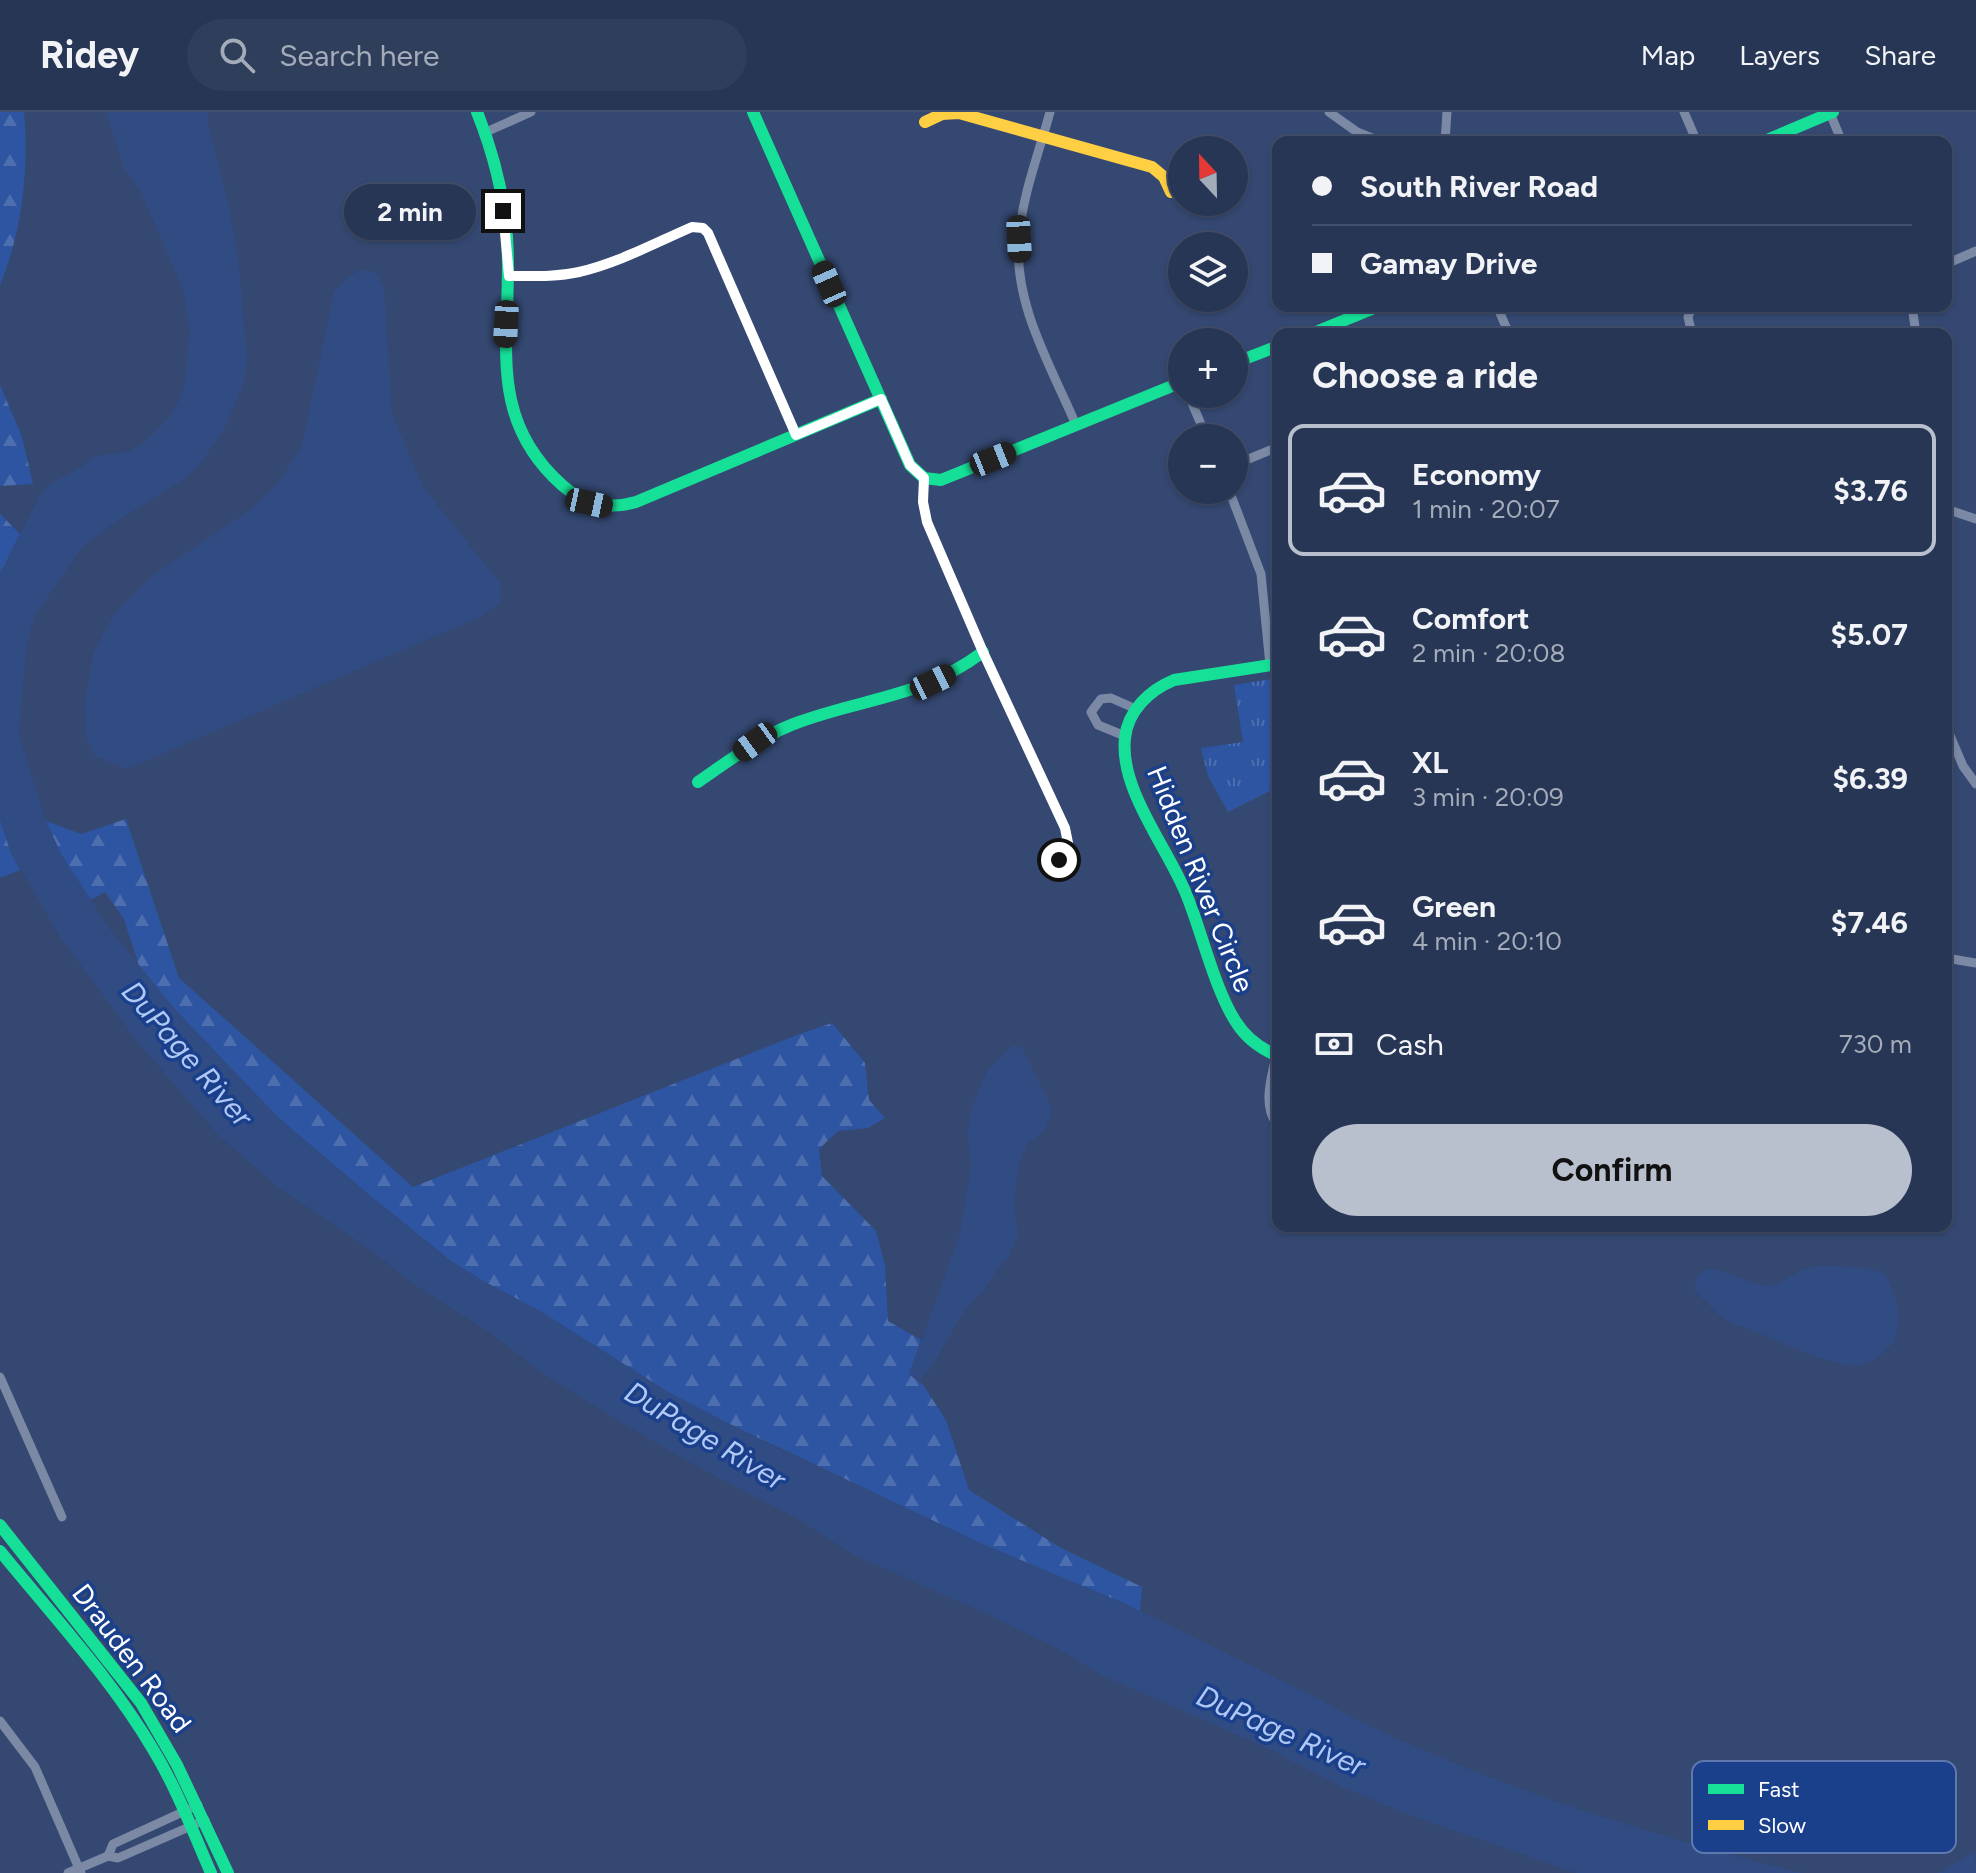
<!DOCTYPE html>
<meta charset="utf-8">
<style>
:root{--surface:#273655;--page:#2f3e5b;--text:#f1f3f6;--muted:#a4abb9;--line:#43506c;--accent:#b8bfcd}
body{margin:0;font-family:Figtree,sans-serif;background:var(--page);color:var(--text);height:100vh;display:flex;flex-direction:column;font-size:30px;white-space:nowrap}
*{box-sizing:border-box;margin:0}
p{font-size:26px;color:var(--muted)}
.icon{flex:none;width:44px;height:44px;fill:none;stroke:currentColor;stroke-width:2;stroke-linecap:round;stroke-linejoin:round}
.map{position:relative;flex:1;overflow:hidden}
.panel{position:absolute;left:1272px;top:216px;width:680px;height:904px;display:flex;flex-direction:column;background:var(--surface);border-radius:16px;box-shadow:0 2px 6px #0004,0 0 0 2px var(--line)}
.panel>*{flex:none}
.top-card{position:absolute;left:1272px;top:24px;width:680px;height:176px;border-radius:16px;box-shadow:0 2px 6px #0004,0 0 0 2px var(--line);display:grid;align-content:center;height:176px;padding:0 40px;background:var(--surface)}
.needle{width:52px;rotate:338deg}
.tools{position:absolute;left:1168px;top:24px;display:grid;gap:16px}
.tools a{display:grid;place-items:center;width:80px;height:80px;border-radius:50%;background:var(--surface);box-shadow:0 2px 6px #0004,0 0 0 2px var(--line);font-size:40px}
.end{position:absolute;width:36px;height:36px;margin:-18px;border:10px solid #fff;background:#111;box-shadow:0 0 0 4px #111}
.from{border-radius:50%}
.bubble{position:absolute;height:56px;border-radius:28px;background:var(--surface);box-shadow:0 2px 6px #0004,0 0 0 2px var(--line);font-size:26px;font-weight:700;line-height:56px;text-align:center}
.car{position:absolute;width:24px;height:48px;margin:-24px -12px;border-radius:10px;box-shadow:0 0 6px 2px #0007;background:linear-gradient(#222 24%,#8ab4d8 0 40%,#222 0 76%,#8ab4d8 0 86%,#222 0)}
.top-card b{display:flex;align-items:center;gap:28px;height:76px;font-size:30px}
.top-card b+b{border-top:2px solid var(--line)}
.top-card i{width:20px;height:20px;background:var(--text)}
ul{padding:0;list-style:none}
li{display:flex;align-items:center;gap:24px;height:132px;margin:0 16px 12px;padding:0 24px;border:4px solid transparent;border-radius:16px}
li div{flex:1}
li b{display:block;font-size:30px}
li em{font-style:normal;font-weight:700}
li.current{border-color:var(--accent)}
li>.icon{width:72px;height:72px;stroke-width:1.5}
h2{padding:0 40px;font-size:36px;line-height:96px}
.pay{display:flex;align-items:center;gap:20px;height:88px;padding:0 40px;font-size:30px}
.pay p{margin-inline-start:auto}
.primary-button{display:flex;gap:16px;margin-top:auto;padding:16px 40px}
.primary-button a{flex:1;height:92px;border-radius:48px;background:var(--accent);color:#111;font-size:32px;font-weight:700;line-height:92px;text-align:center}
header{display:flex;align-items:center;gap:48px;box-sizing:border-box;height:112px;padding:0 40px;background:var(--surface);border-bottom:2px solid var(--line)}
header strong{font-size:38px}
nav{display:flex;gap:44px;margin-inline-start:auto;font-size:28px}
.search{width:560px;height:72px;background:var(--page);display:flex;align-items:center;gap:20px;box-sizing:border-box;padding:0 28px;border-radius:44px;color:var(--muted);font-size:30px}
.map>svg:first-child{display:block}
</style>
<header>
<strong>Ridey</strong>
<div class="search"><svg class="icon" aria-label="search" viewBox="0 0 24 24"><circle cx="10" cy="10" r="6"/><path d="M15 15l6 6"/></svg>Search here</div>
<nav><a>Map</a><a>Layers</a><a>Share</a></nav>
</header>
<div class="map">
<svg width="1976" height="1761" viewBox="0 0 1976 1761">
<defs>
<pattern id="grass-tufts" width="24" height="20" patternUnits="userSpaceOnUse" patternTransform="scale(2)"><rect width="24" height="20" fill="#2e55a1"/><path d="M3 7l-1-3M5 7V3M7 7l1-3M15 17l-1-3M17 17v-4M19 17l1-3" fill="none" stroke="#4d6eaf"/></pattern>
<pattern id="forest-firs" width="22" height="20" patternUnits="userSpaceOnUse" patternTransform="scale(2)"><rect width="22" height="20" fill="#2e55a1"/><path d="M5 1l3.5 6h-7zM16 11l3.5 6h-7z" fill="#4d6eaf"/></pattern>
</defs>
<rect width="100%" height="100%" fill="#344871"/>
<path fill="url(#grass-tufts)" d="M 1278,566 L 1278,675 L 1228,700 L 1208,664 L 1201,636 L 1243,630 L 1234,573 Z"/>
<g fill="url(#forest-firs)">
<path d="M 0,0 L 24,0 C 29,58 22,119 0,173 Z"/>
<path d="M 0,273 L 22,325 L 33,372 L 0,374 Z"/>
<path d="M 0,402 L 20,422 L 0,461 Z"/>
<path d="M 0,707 L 11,741 L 20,758 L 0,766 Z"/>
<path d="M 126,707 L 179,866 L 413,1075 L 797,923 L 832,911 L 865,951 L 869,988 L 885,1006 L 868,1016 L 838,1019 L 819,1037 L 822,1064 L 876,1119 L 885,1153 L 888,1209 L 921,1228 L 909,1262 L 923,1273 L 946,1308 L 969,1378 L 1061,1436 L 1142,1475 L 1140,1499 L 980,1431 L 721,1308 L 668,1280 L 540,1199 L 483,1169 L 451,1149 L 368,1082 L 280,1007 L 195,920 L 140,857 L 124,807 L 105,780 L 90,788 L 60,740 L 46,709 L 81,722 Z"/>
</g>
<g fill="#314c83">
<path d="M 106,0 L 208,0 L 208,13 L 229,94 L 239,152 L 247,249 L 244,270 L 224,318 L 200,352 L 183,368 L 117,409 L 83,434 L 34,505 L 26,537 L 19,619 L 22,633 L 46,709 L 60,740 L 109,816 L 173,895 L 280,1007 L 399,1108 L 451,1149 L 483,1169 L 540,1199 L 668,1280 L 761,1328 L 980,1431 L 1124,1491 L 1321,1588 C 1361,1612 1404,1630 1447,1648 C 1562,1696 1681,1730 1802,1761 L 1577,1761 L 1412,1704 L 1342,1675 L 1267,1636 L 1101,1563 L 1064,1540 L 991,1504 L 854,1443 L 796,1406 L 700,1356 L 625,1313 L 542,1261 L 493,1223 L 412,1171 L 372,1139 L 279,1076 L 219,1024 L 139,932 L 61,826 L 11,741 L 0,707 L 0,461 L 39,385 L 47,374 L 81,355 L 93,345 L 130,339 L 145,330 L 169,306 L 182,282 L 186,263 L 189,217 L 184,180 L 142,82 L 124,56 Z"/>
<path d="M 360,158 L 375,160 L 384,175 L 392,302 L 423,375 L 500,471 L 501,490 L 482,504 L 127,657 L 95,644 L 86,625 L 85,591 L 93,542 L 114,502 L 153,463 L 250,398 L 278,371 L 302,334 L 334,180 L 347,166 Z"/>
<path d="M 1013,933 L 1022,936 L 1050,992 L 1052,1001 L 1044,1019 L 1027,1032 L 1018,1055 L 1014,1094 L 1018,1123 L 1007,1148 L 1003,1149 L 984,1178 L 966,1196 L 929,1259 L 919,1268 L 909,1262 L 959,1125 L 969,1066 L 971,1051 L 967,1021 L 972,995 L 988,957 Z"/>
<path d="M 1824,1154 L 1865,1156 L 1884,1161 C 1898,1187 1901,1200 1895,1229 C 1886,1238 1873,1252 1859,1253 C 1828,1256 1766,1221 1733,1212 L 1720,1204 L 1694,1178 C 1700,1132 1744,1178 1772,1173 C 1782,1171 1790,1163 1800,1159 C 1807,1156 1816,1155 1824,1154 Z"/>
<path d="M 1975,1740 L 1976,1761 L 1938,1761 Z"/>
</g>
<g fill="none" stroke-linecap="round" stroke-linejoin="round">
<g stroke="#7b89a5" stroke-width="9">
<path d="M 1050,0 C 1039,41 1022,84 1019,126 C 1013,192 1051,254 1076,313"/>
<path d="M 1329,0 L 1357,20 L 1382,30"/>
<path d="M 1684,0 L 1697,30"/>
<path d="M 1830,1 L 1842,30"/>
<path d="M 486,20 L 531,0"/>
<path d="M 1445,30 L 1447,0"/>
<path d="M 1946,152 L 1976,139"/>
<path d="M 509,164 C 533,164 556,165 579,160 C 618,151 655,131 692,115 L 703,116 L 708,121 L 796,323"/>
<path d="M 1497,194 L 1509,222"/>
<path d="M 1912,194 L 1916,222"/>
<path d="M 1692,222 L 1688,205 L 1693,194"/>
<path d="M 1188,282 L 1207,326"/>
<path d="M 1234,353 L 1278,335"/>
<path d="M 924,366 L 923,390 L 927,410 L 983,540 L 1065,716 L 1068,731 L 1059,748"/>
<path d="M 1229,378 L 1261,462 L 1270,553"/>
<path d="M 1946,397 L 1976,407"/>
<path d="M 1946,614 L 1963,654 L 1976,672"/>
<path d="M 1125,624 L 1098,613 L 1091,600 L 1101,587 L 1111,586 L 1136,597"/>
<path d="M 1946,846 L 1976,851"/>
<path d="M 1276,944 C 1271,967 1262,994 1278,1014"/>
<path d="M 0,1265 L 62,1405"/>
<path d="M 0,1609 L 35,1655 L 81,1761"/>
<path d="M 108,1744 L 113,1732 L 198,1693"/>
<path d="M 68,1761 L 108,1744 L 118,1746 L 205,1708"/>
</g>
<g stroke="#16e098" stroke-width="12">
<path d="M 477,0 C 493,40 504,82 507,125 C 514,217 481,301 562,373 C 584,393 608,398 636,390 L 881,287"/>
<path d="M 753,0 L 910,353 L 924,366 L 941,368 L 1182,270"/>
<path d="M 1762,30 L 1833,0"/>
<path d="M 1311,222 L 1379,194"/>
<path d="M 1234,251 L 1278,234"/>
<path d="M 1278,552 L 1174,568 C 1150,578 1128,598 1125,626 C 1119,678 1169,737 1187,784 C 1202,821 1215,878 1236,910 C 1246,926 1261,937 1278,944"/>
<path d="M 698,670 C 730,648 762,623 799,610 C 868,585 921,586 983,540"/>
<path d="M 0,1413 L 141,1591 L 177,1653 L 228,1761"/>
<path d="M 0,1439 C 53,1504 111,1566 154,1639 C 177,1677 193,1720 211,1761"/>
</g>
<path stroke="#ffcf43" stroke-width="12" d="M 925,10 L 942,2 L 959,1 L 1152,55 L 1164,65 L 1171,80"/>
</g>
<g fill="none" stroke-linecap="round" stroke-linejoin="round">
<path stroke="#fff" stroke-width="10" d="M 503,99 L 509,164 C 533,164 556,165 579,160 C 618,151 655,131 692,115 L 703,116 L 708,121 L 796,323 L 881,287 L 910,353 L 924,366 L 923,390 L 927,410 L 983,540 L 1065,716 L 1068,731 L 1059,748"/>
</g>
<g text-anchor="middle" stroke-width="7" stroke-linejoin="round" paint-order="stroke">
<g font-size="28" fill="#fff" stroke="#1a3f8b">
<text transform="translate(1201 767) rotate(68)" y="10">Hidden River Circle</text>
<text transform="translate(132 1546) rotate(53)" y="10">Drauden Road</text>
</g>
<g font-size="30" font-style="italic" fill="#b0c8f5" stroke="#1a3f8b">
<text transform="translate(187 942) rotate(49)" y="10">DuPage River</text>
<text transform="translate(705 1324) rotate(31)" y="10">DuPage River</text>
<text transform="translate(1281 1619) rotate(24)" y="10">DuPage River</text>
</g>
</g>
<rect x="1692" y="1649" width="264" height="92" rx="12" fill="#1a3f8b" stroke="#5f79ae" stroke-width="2"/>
<rect x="1708" y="1672" width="36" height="10" fill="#16e098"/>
<rect x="1708" y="1708" width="36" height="10" fill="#ffcf43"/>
<g font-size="22" fill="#fff">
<text x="1758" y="1685">Fast</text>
<text x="1758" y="1721">Slow</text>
</g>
</svg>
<div class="tools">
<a><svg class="needle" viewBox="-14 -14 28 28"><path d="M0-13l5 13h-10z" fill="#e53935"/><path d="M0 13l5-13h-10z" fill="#a4abb9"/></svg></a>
<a><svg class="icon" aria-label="layers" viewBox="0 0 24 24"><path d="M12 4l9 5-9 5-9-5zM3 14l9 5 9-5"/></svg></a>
<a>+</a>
<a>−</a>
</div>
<i class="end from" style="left:1059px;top:748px"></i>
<i class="end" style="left:503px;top:99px"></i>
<div class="bubble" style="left:344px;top:72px;width:132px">2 min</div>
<i class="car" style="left:1019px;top:127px;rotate:177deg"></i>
<i class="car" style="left:829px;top:172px;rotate:336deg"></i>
<i class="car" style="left:506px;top:212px;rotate:183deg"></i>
<i class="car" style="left:993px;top:347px;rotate:68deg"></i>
<i class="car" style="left:589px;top:391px;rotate:102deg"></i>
<i class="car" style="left:933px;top:570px;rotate:64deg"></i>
<i class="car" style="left:755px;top:630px;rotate:234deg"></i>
<div class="top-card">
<b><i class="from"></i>South River Road</b>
<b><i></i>Gamay Drive</b>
</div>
<section class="panel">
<h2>Choose a ride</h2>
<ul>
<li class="current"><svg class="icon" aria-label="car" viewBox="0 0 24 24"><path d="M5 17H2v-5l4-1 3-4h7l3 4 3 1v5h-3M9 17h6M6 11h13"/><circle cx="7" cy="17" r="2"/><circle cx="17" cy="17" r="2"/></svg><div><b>Economy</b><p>1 min · 20:07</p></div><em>$3.76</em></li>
<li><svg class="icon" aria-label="car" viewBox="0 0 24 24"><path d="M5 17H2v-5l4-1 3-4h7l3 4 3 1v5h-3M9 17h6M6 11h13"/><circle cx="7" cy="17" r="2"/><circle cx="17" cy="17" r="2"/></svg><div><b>Comfort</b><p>2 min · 20:08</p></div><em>$5.07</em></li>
<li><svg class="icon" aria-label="car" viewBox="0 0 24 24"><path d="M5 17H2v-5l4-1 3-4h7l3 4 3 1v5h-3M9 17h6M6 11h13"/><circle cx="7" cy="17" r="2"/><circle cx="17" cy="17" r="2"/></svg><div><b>XL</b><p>3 min · 20:09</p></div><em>$6.39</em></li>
<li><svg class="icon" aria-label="car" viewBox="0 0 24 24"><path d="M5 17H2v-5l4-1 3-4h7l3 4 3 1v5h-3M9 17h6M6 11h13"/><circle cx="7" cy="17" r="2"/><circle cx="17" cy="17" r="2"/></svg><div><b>Green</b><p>4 min · 20:10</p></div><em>$7.46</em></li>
</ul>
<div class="pay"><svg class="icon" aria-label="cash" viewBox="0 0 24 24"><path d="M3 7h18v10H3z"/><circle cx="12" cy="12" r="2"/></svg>Cash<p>730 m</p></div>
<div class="primary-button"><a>Confirm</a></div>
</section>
</div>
